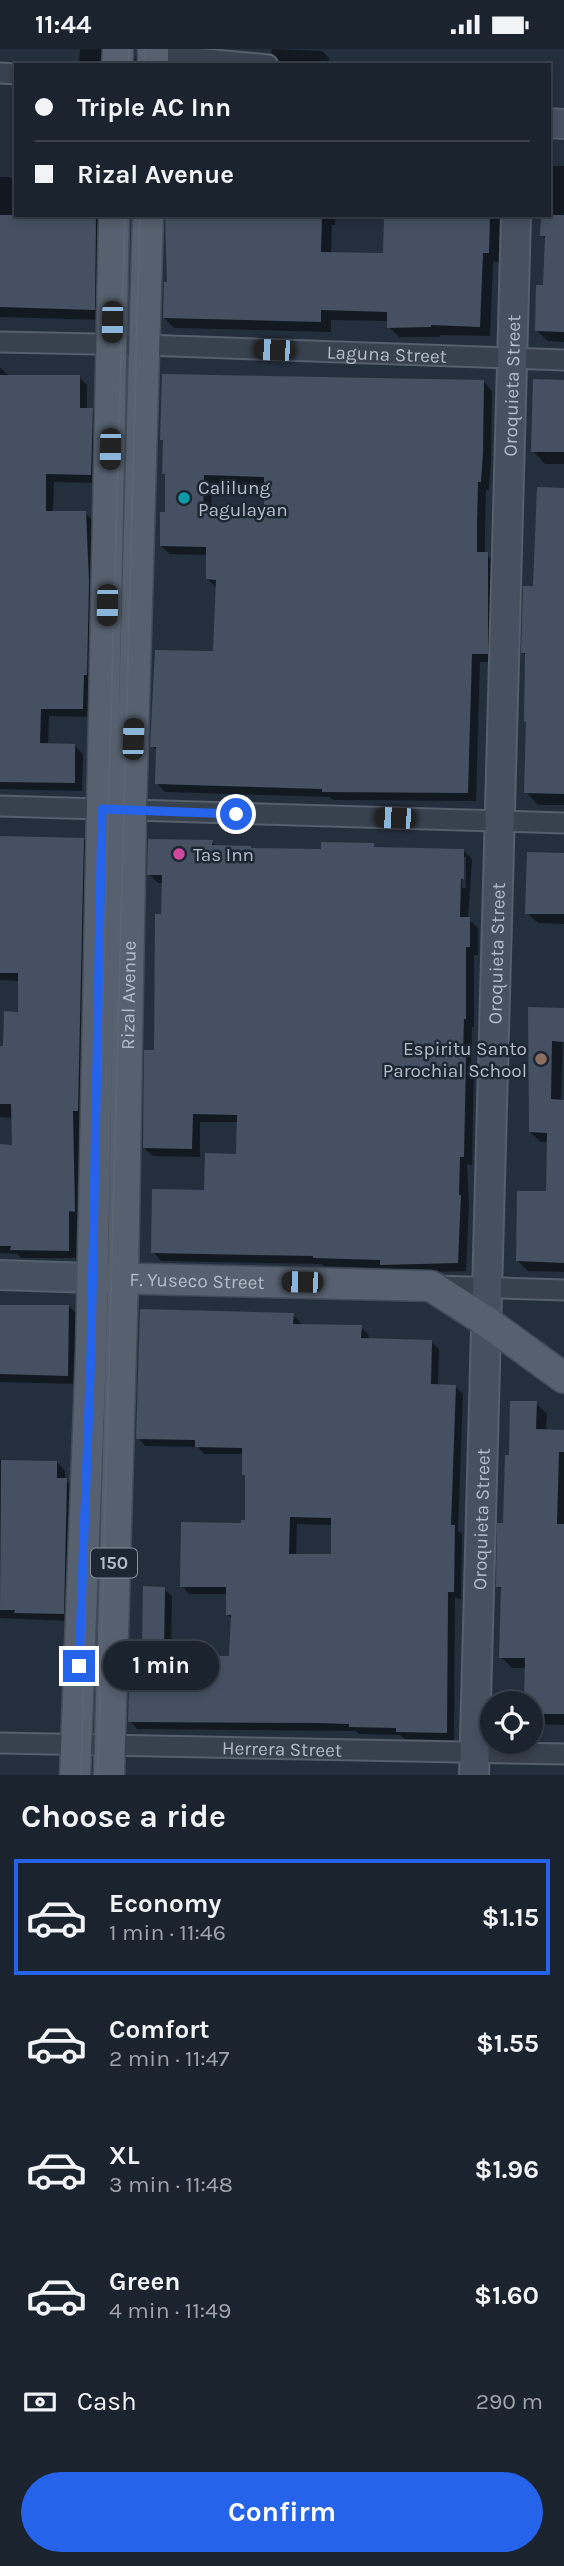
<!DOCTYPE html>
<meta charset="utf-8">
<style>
:root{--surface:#1b232e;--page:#282f3a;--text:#f1f3f6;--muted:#a0a4aa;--line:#39404a;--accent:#2563eb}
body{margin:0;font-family:Karla,sans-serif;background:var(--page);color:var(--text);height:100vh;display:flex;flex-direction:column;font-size:26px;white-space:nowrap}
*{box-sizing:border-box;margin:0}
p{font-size:23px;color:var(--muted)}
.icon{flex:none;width:38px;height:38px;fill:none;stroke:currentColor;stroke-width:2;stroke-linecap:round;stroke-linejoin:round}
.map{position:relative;height:1726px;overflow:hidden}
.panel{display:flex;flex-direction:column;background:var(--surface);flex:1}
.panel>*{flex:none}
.top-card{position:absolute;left:14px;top:14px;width:537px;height:154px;border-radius:0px;box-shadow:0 4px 10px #0003,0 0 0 2px var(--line);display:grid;align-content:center;height:154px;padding:0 21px;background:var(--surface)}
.tools{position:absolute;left:480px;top:1642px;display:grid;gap:14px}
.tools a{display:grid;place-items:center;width:63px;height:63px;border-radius:50%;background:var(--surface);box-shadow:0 4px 10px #0003,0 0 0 2px var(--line);font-size:35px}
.end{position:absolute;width:32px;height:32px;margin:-16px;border:9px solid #2563eb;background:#fff;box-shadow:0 0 0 4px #fff}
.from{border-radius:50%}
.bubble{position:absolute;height:49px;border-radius:24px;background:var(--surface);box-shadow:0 4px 10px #0003,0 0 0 2px var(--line);font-size:23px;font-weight:700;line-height:49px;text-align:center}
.car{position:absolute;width:21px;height:42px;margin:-21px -10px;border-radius:9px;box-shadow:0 0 5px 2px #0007;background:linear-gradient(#222 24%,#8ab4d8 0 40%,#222 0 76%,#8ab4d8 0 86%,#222 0)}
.top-card b{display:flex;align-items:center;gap:24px;height:66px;font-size:26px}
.top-card b+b{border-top:2px solid var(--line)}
.top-card i{width:18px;height:18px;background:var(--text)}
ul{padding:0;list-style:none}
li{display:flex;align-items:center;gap:21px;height:116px;margin:0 14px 10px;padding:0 7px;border:4px solid transparent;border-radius:0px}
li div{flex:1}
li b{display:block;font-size:26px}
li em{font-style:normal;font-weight:700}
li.selected{border-color:var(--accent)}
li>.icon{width:63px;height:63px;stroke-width:1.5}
h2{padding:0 21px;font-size:32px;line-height:84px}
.pay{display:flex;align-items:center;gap:18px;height:77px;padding:0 21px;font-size:26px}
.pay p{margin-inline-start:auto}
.primary-button{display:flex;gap:14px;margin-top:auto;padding:14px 21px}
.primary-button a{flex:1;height:80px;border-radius:42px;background:var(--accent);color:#fff;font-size:28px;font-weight:700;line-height:80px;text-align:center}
.status{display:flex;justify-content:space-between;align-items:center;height:49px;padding:0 35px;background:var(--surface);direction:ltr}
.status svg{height:19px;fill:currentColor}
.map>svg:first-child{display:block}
</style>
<div class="status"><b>11:44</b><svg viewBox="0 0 49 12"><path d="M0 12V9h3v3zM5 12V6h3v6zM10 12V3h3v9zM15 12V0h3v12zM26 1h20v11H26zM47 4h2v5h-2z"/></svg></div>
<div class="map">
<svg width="564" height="1726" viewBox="0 0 564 1726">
<rect width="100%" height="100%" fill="#242f3e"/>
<g fill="#0007" fill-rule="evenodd">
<path d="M 80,0 L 114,0 L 111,16 L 79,16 Z"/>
<path d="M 137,0 L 149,0 L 145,16 L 135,16 Z"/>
<path d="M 272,0 L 322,2 L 329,9 L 328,16 L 282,16 L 271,3 Z"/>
<path d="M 550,117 L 564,117 L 564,293 L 548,292 L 537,282 L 545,238 L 546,191 L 542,186 L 550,166 Z"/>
<path d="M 0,128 L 9,128 L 16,132 L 16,166 L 106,166 L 104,271 L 0,268 Z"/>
<path d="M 335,166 L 335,176 L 332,176 L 331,205 L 385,206 L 442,172 L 442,166 L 500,166 L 499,213 L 493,213 L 490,287 L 440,286 L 440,288 L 399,288 L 389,278 L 389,272 L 331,271 L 331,283 L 174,279 L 164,269 L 169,235 L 167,167 Z"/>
<path d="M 0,319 L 11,328 L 79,328 L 87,336 L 87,360 L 92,360 L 100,369 L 99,434 L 54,433 L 53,463 L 85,464 L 94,472 L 91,668 L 49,667 L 48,696 L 74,696 L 83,705 L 82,742 L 0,740 Z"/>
<path d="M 484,333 L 492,342 L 491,413 L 489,441 L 486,441 L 485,484 L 485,505 L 496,513 L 496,613 L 480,613 L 476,752 L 333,751 L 330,748 L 165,743 L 157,734 L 158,702 L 152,697 L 215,604 L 217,539 L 207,530 L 208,506 L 170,505 L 161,497 L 166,465 L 167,428 L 164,424 L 164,393 L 162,390 ZM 212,434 L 267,437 L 266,469 L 211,468 Z"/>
<path d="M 564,333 L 564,415 L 545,415 L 533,402 Z"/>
<path d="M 564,441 L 564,756 L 538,756 L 526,743 L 527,608 L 523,604 L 535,539 Z"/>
<path d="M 0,788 L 83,790 L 92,799 L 86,1069 L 81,1069 L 83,1170 L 77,1170 L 76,1209 L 21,1209 L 17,1205 L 0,1204 L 0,1097 L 14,1097 L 13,1069 L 0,1068 L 0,997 L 5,997 L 19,964 L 20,932 L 0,931 Z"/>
<path d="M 212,793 L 217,798 L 253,801 L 323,802 L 373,796 L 376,800 L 464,802 L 472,810 L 468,870 L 478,879 L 478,906 L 474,906 L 474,978 L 472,978 L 471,1016 L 474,1019 L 472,1116 L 467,1115 L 469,1156 L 466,1222 L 390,1224 L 386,1219 L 324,1217 L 322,1215 L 161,1212 L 153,1203 L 238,1106 L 238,1073 L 200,1073 L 200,1108 L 153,1107 L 144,1099 L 155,1003 L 164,834 L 158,834 L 149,825 ZM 462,808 L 466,808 L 466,839 L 462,839 Z"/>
<path d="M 564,805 L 564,875 L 538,874 L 527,864 Z"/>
<path d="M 530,959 L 564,960 L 561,1052 L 564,1052 L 564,1223 L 528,1222 L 518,1212 L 547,1144 L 548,1093 L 541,1093 L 530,1083 Z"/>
<path d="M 0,1257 L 69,1257 L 77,1265 L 75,1335 L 0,1333 Z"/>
<path d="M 293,1266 L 301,1274 L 301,1277 L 361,1278 L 369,1286 L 368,1291 L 431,1293 L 439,1300 L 438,1337 L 455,1337 L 463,1345 L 458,1482 L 462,1485 L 461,1550 L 455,1549 L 454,1691 L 405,1690 L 400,1686 L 359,1685 L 356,1682 L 137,1680 L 130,1672 L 144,1604 L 164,1540 L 172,1547 L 171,1607 L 231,1608 L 233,1571 L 227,1565 L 228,1545 L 189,1545 L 182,1537 L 246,1473 L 247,1428 L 244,1425 L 244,1405 L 204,1405 L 198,1398 L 145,1397 L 138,1389 ZM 297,1475 L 333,1476 L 333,1507 L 296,1506 Z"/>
<path d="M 536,1354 L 547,1365 L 546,1382 L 564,1383 L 564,1676 L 537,1675 L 530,1668 L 527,1619 L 512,1619 L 501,1608 L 503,1542 L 497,1537 L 511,1408 Z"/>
<path d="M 0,1410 L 3,1413 L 57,1413 L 65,1422 L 65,1431 L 74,1439 L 71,1572 L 0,1569 Z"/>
</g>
<g fill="#455162" fill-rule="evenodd">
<path d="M 0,166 L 96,166 L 95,261 L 0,258 Z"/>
<path d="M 165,166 L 322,166 L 321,203 L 383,204 L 384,168 L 440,170 L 440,166 L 490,166 L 489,204 L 483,204 L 480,278 L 431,276 L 431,278 L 387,279 L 387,263 L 321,261 L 321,273 L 163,269 L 164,233 L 167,233 Z"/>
<path d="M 541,166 L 564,166 L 564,283 L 535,282 L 536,236 L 543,236 L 545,187 L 540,187 Z"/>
<path d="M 162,325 L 484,331 L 483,403 L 481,433 L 478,433 L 477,474 L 477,503 L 488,503 L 488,605 L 472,605 L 468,744 L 322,743 L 322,740 L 289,739 L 155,735 L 156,698 L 150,698 L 155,601 L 213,602 L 216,531 L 206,530 L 206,498 L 160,497 L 160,463 L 165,463 L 165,425 L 162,425 L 163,391 L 160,391 ZM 204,426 L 264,428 L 264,468 L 210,466 L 210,464 L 203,464 Z"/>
<path d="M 0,326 L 80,326 L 80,359 L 93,359 L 91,426 L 46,425 L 46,462 L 86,462 L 89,532 L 87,626 L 84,626 L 83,660 L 41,660 L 40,694 L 75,695 L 75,734 L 0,733 Z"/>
<path d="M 533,330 L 564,331 L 564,403 L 531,403 Z"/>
<path d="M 537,438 L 564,439 L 564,745 L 524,744 L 526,673 L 524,672 L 525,604 L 521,604 L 523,537 L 533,537 Z"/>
<path d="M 0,787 L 84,789 L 78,1062 L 73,1062 L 75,1163 L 69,1162 L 69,1202 L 10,1201 L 11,1197 L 0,1197 L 0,1095 L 12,1096 L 11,1055 L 0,1055 L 0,997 L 3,997 L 4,962 L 18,963 L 18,924 L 0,924 Z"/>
<path d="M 148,790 L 213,791 L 212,796 L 251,797 L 251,799 L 321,800 L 321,793 L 374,794 L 374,798 L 464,800 L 464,830 L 461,830 L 460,868 L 470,868 L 470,898 L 466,898 L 466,970 L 464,970 L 463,1008 L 466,1008 L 464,1108 L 460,1108 L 459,1146 L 461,1146 L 458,1214 L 380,1216 L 380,1211 L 313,1209 L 313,1207 L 151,1204 L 152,1140 L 204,1141 L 205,1104 L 236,1105 L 237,1066 L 193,1065 L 192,1100 L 143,1099 L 144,1001 L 154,1001 L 155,865 L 161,865 L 162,826 L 147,826 Z"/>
<path d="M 527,803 L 564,804 L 564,865 L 525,865 Z"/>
<path d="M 528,958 L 564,959 L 564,993 L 552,992 L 551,1050 L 564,1051 L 564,1214 L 516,1212 L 517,1142 L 546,1142 L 547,1084 L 529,1083 Z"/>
<path d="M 0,1256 L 69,1256 L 68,1327 L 0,1325 Z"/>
<path d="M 140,1260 L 294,1264 L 293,1275 L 362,1276 L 361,1289 L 432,1291 L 431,1335 L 456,1336 L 451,1476 L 455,1476 L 454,1543 L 448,1543 L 447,1684 L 396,1683 L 396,1679 L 349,1678 L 349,1675 L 319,1674 L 128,1673 L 130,1602 L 142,1603 L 143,1537 L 165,1538 L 164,1603 L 168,1603 L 168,1606 L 229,1607 L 231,1566 L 226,1566 L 226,1538 L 180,1538 L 181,1473 L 241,1474 L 241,1471 L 245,1471 L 245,1426 L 242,1426 L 242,1399 L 195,1398 L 195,1391 L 136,1390 ZM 290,1468 L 331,1469 L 331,1505 L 289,1505 Z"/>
<path d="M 510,1352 L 537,1352 L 536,1380 L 564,1381 L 564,1403 L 559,1403 L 557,1475 L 564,1475 L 564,1665 L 530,1665 L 530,1654 L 524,1654 L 525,1609 L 499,1609 L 501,1538 L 496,1538 L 497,1474 L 503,1474 L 505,1406 L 509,1406 Z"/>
<path d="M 1,1411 L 57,1412 L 57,1429 L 67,1429 L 64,1565 L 14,1564 L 15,1561 L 0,1561 Z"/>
</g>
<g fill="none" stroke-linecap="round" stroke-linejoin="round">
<g stroke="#565f6c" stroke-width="23">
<g id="street">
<path d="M 153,5 L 268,16"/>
<path d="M 0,24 L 16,25"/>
<path id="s1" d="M 0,293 L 144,296 L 564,311"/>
<path d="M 0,757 L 564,774"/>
<path d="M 436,1237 L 564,1241"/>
<path id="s2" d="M 0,1694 L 564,1705"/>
</g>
</g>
<g stroke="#565f6c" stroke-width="32">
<g id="secondary">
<path d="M 550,74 L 564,75"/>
<path d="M 0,1226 L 92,1229"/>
<path id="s3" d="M 474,1726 L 516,166"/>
</g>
</g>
<g stroke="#414a57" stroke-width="33">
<g id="primary">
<path d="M 117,16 L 118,0"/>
<path d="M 153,16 L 153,0"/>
<path id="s4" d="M 103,1229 L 431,1237 L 487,1273 L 564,1329"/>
<path d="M 75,1726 L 91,1302 L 114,166"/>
<path id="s5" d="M 109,1726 L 123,1230 L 131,762 L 148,166"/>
</g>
</g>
<use href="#street" stroke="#38414e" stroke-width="19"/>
<use href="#secondary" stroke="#465061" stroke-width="28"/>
<use href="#primary" stroke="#56606e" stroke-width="30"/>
<g stroke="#5a6575" stroke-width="2">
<path d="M 129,16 L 129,0"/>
<path d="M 144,16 L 145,0"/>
<path d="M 81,1726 L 125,166"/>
<path d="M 98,1726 L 140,166"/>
</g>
</g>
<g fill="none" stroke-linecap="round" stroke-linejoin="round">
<path stroke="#2563eb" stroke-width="9" d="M 79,1617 L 91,1302 L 102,760 L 236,765"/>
</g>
<circle fill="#0f9aa8" stroke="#1d2633" stroke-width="2.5" cx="184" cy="449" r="7"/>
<circle fill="#d1479c" stroke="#1d2633" stroke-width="2.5" cx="179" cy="805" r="7"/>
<circle fill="#8d6e63" stroke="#1d2633" stroke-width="2.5" cx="541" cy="1010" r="7"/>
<g text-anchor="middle" stroke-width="5" stroke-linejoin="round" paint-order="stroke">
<rect fill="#1d2633" stroke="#878f9c" stroke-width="2" x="91" y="1499.5" width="46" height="29" rx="5"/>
<g font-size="18" font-weight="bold" fill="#b4bcc9">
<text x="114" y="1520">150</text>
</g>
<g font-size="19" fill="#b4bcc9" stroke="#1d2633">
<text dy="7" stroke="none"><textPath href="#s1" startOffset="387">Laguna Street</textPath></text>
<text dy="7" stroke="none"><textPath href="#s3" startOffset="1390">Oroquieta Street</textPath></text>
<text dy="7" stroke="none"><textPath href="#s3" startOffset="822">Oroquieta Street</textPath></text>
<text dy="7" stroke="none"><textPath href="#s5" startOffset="780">Rizal Avenue</textPath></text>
<text dy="7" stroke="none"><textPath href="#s4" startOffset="94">F. Yuseco Street</textPath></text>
<text dy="7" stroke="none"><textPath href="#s3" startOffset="256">Oroquieta Street</textPath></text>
<text dy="7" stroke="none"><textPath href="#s2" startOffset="282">Herrera Street</textPath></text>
</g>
<g font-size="19" fill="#b4bcc9" stroke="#1d2633" text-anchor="start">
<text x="198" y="445">Calilung<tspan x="198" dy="22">Pagulayan</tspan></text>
<text x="193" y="812">Tas Inn</text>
<text x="527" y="1006" text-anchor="end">Espiritu Santo<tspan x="527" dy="22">Parochial School</tspan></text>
</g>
</g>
</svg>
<div class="tools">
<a><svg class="icon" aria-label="locate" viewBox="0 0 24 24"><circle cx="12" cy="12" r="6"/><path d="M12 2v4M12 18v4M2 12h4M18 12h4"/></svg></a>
</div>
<i class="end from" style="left:236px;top:765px"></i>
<i class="end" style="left:79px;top:1617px"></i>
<div class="bubble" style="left:103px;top:1592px;width:116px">1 min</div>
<i class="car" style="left:112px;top:273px;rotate:181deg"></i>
<i class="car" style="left:274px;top:301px;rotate:272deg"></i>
<i class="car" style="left:110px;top:400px;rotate:181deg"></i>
<i class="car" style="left:107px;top:556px;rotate:181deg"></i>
<i class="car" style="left:133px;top:690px;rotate:2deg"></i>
<i class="car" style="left:395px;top:769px;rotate:272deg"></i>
<i class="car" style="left:302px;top:1233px;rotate:271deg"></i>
<div class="top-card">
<b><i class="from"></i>Triple AC Inn</b>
<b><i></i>Rizal Avenue</b>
</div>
</div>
<section class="panel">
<h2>Choose a ride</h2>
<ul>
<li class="selected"><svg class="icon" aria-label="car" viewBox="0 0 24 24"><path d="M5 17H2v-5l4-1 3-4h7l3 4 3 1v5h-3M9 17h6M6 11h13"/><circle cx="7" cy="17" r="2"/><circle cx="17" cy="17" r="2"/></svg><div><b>Economy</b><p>1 min · 11:46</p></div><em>$1.15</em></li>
<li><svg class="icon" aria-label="car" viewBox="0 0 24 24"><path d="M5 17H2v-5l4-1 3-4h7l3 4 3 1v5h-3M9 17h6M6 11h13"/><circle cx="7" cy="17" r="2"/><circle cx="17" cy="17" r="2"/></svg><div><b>Comfort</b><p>2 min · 11:47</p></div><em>$1.55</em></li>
<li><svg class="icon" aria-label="car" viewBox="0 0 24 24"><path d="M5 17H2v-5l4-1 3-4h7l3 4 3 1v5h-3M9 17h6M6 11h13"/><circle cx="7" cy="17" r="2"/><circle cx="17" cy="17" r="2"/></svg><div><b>XL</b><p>3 min · 11:48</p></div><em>$1.96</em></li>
<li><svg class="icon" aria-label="car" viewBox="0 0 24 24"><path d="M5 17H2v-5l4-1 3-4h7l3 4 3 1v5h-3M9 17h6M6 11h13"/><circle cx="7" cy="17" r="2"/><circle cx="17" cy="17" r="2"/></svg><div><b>Green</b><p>4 min · 11:49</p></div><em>$1.60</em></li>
</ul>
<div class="pay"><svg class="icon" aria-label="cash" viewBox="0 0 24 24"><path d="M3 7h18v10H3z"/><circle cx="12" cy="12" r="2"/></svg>Cash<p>290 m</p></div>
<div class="primary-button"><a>Confirm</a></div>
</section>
